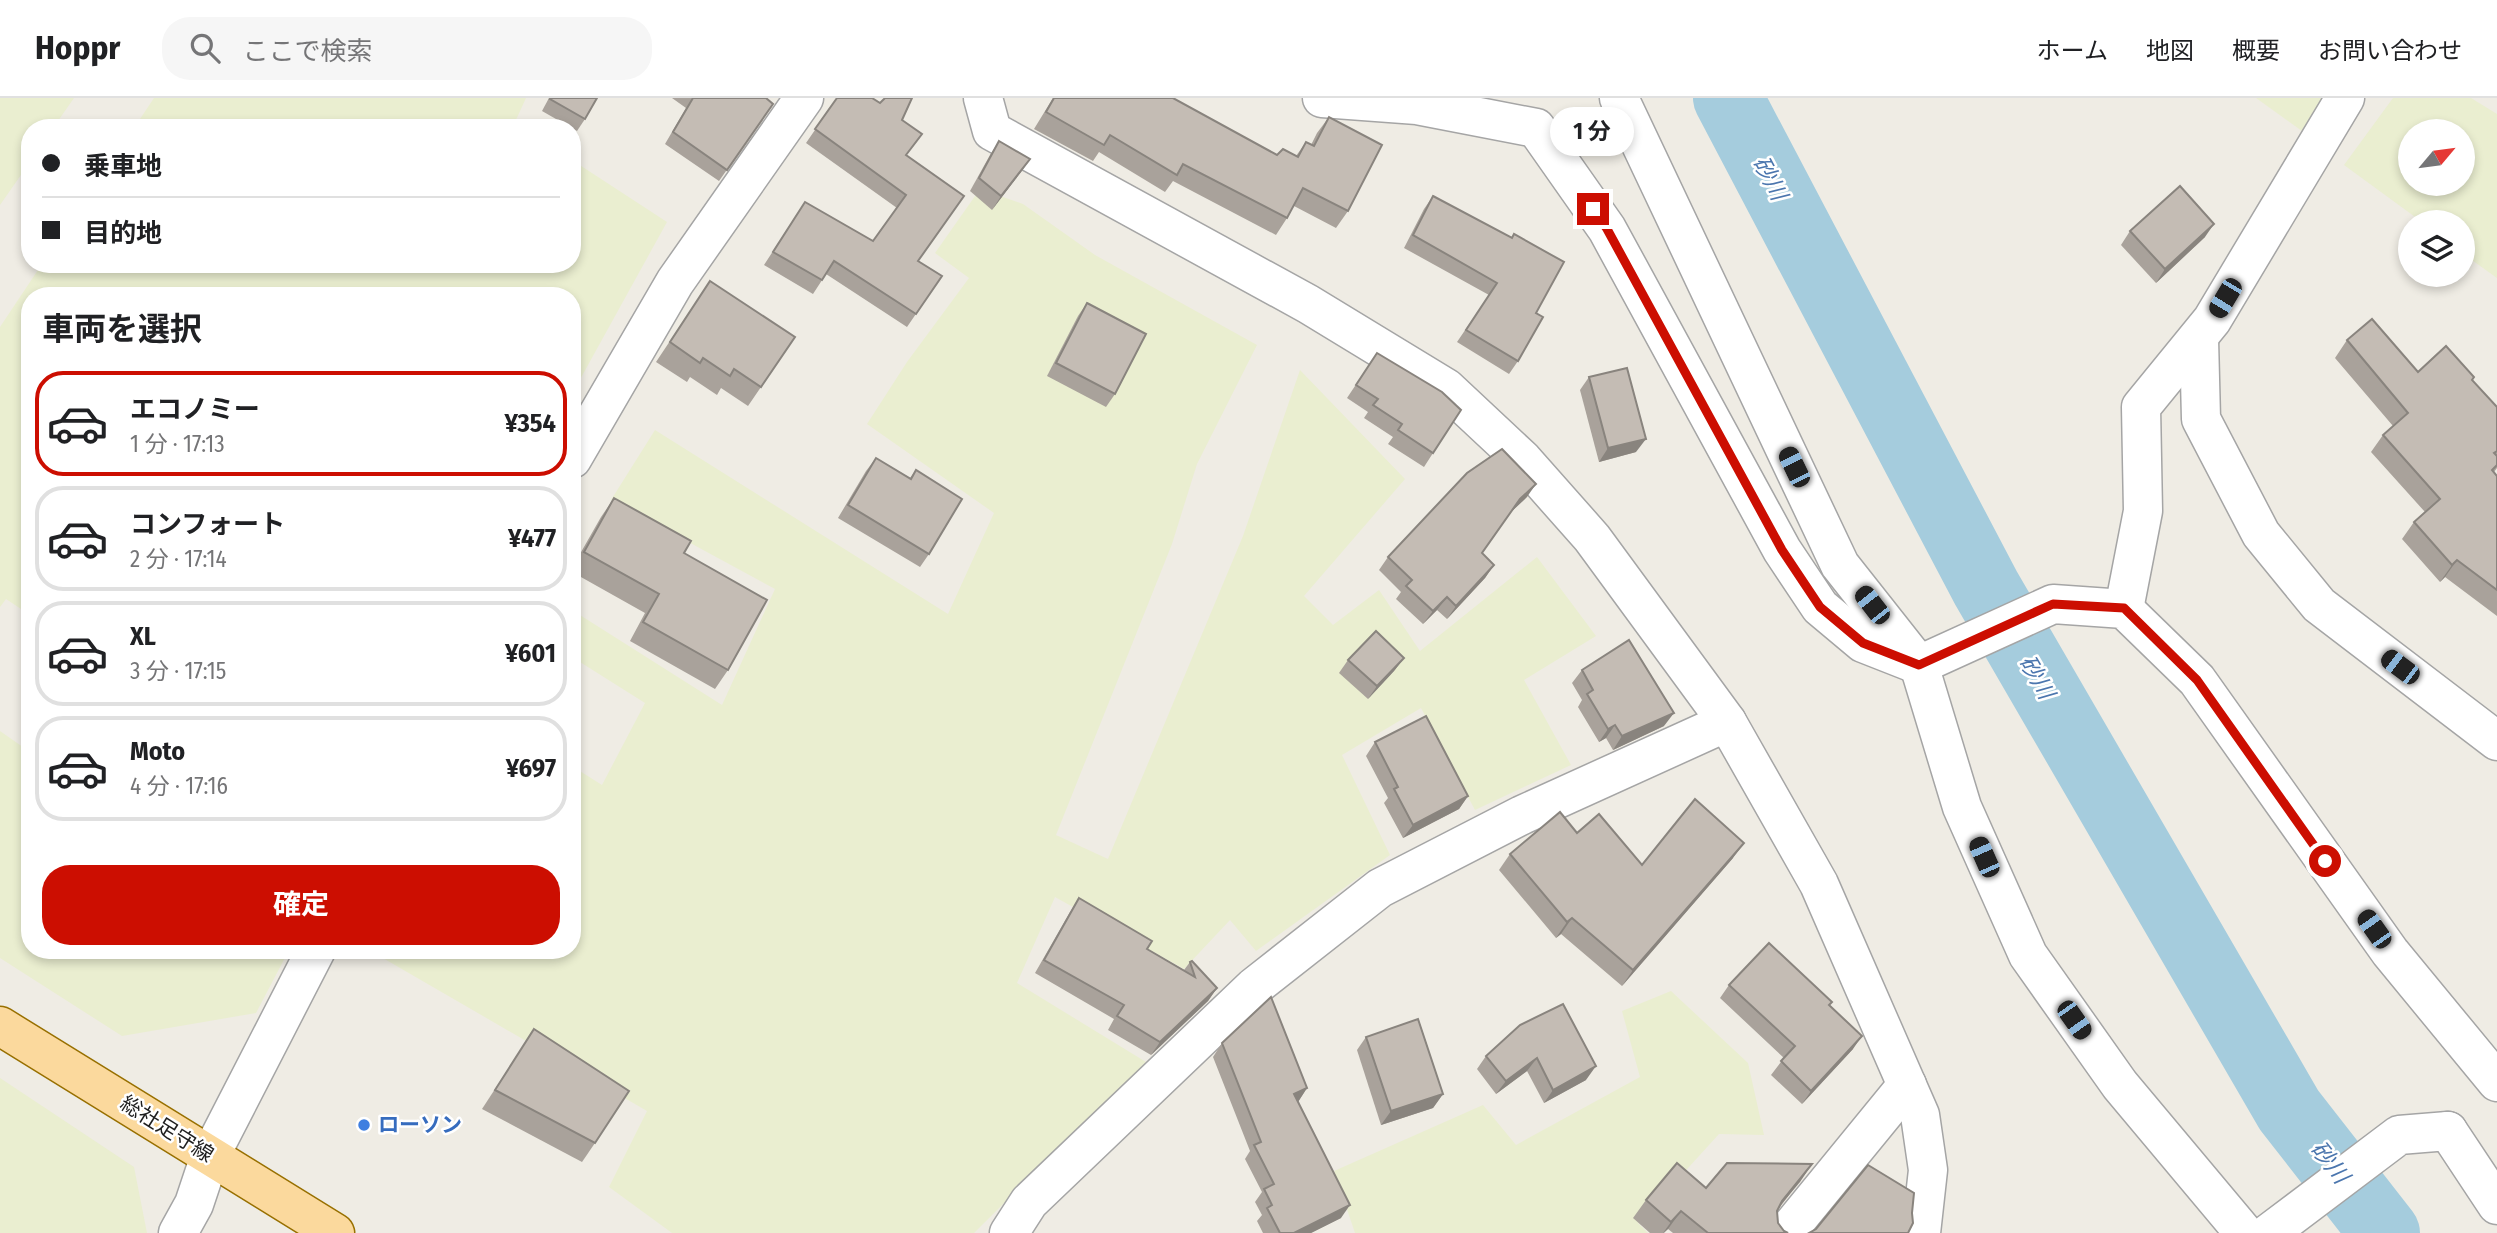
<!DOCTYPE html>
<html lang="ja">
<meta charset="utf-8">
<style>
:root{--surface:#fff;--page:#f6f6f6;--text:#202124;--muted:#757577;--line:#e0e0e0;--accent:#cc0e01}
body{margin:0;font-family:"Fira Sans Condensed","Noto Sans JP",sans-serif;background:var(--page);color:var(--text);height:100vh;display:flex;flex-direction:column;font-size:26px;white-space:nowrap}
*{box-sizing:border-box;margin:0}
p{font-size:23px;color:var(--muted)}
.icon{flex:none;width:38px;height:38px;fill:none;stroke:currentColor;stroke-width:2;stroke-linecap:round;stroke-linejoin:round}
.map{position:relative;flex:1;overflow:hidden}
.side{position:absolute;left:21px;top:189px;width:560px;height:672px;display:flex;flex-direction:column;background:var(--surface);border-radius:28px;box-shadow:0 4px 10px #0003}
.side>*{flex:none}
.banner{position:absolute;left:21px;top:21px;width:560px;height:154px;border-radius:28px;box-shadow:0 4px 10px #0003;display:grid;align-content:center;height:154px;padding:0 21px;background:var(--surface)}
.needle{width:46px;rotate:61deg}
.buttons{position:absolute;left:2398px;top:21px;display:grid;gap:14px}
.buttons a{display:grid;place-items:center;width:77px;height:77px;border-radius:50%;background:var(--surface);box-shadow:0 4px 10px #0003;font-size:35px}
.end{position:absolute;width:32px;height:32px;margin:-16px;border:9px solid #cc0e01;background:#fff;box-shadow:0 0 0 4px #fff}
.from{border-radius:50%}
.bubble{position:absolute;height:49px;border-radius:24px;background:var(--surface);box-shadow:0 4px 10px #0003;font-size:23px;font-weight:700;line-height:49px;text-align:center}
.car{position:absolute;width:21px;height:42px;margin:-21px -10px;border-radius:9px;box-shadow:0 0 5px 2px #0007;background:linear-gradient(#222 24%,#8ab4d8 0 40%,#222 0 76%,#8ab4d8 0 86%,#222 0)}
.banner b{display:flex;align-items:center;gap:24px;height:66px;font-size:26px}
.banner b+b{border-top:2px solid var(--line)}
.banner i{width:18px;height:18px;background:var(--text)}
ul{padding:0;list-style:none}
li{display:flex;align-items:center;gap:21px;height:105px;margin:0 14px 10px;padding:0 7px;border:4px solid var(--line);border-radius:28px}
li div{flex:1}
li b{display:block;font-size:26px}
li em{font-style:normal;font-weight:700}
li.on{border-color:var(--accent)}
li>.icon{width:63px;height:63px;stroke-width:1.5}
h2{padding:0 21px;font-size:32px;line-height:84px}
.button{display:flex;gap:14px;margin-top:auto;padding:14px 21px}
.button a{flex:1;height:80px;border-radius:28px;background:var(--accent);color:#fff;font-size:28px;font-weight:700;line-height:80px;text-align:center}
header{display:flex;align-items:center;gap:42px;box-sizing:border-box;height:98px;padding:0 35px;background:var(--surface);border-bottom:2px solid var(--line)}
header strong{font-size:33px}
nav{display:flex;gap:38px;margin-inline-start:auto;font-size:24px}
.search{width:490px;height:63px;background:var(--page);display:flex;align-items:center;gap:18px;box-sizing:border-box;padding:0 24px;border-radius:28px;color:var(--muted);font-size:26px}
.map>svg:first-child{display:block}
</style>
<header>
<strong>Hoppr</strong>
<div class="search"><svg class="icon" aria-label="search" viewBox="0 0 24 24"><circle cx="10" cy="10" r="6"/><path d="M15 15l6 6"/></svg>ここで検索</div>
<nav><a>ホーム</a><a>地図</a><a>概要</a><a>お問い合わせ</a></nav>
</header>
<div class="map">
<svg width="2497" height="1135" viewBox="0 0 2497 1135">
<rect width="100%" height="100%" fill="#efece4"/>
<g fill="#eaeed0" fill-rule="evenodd">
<path d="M 0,0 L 74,0 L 53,30 L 30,30 L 30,64 L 0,107 Z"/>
<path d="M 154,0 L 526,0 L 515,24 L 522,30 L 134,30 Z"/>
<path d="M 2256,0 L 2336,0 L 2313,41 Z"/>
<path d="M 2393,0 L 2471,0 L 2497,16 L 2497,180 L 2462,155 L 2462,124 L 2422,124 L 2344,67 ZM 2410,33 L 2462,33 L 2462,86 L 2410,86 Z"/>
<path d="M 572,62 L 667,124 L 572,296 L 572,198 L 30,198 L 30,517 L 6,501 L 0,509 L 0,229 L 42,166 L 572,166 Z"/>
<path d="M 980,91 L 1023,106 L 1095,157 L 1257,247 L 1197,366 L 1172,446 L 1056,737 L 1108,761 L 1243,438 L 1300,272 L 1405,381 L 1304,498 L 1333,527 L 1379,492 L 1420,553 L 1537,459 L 1596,538 L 1524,582 L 1571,667 L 1475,712 L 1421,610 L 1342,657 L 1390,757 L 1256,853 L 1230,822 L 1184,871 L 1055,799 L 1017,885 L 1146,964 L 974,1135 L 672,1135 L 609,1089 L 647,1013 L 369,852 L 572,852 L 572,668 L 602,687 L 645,605 L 572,559 L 572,512 L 722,607 L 775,491 L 611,402 L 655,332 L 948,516 L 994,415 L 867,326 L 907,264 L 969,180 L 935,155 Z"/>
<path d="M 0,633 L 30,654 L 30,852 L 289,852 L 256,915 L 122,938 L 0,860 Z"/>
<path d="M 1671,893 L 1748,965 L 1764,1037 L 1719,1036 L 1638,1125 L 1648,1135 L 1355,1135 L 1334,1073 L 1483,1007 L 1516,1047 L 1640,979 L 1622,913 Z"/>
<path d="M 0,980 L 134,1069 L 147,1135 L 0,1135 Z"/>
</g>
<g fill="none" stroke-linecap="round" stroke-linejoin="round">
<path stroke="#a5ccdd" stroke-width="70" d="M 1728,0 L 1986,490 L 2289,1012 L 2385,1135"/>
<g stroke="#a5a5a5" stroke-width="41">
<g id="minor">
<path d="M 983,0 L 992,33 L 1308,206 L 1446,290 L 1523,362 L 1592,440 L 1727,624 L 1819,786 L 1920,1017 L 1928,1072 L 1921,1135"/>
<path d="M 1322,0 L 1417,7 L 1536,30 L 1607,131 L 1782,452 L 1820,509 L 1863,545 L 1919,567 L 2053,506 L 2124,511 L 2197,582 L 2390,854 L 2497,984"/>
<path d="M 1619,0 L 1840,467 L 1919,567 L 1962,709 L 2028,857 L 2120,987 L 2244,1135"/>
<path d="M 2199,241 L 2201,321 L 2261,436 L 2319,507 L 2497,643"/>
<path d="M 572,361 L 675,184 L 804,0"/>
<path d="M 2124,511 L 2143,413 L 2141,309 L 2212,222 L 2345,0"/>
<path d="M 2448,1033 L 2497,1107"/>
<path d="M 178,1135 L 194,1106 L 210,1058 L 316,852"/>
<path d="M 1009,1135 L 1029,1104 L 1254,889 L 1380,790 L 1522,717 L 1727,624"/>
<path d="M 1786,1135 L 1907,987"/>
<path d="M 2269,1135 L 2399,1037 L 2448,1033"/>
</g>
</g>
<g stroke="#987000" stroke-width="41">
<path id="major" d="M 0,928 L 335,1135"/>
</g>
<use href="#minor" stroke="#fff" stroke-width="38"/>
<use href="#major" stroke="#fbd99d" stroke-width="38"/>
</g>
<g fill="#a9a29b">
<path d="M 549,0 L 597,0 L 585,21 L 577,33 L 542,13 Z"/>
<path d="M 672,0 L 766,0 L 773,6 L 719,83 L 665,46 L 686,10 Z"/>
<path d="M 837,0 L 902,22 L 918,163 L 942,178 L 907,229 L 826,176 L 813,196 L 764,167 L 805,104 L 873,143 L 897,110 L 806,45 Z"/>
<path d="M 1053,0 L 1173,0 L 1277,57 L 1296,58 L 1306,44 L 1311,47 L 1317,35 L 1329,19 L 1348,113 L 1336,130 L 1294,108 L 1287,120 L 1276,137 L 1173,83 L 1165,94 L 1099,54 L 1093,63 L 1034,31 Z"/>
<path d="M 999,43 L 1030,61 L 992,112 L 970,93 L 990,57 Z"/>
<path d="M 1433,98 L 1536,215 L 1518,263 L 1509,276 L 1457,244 L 1489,197 L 1404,150 L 1424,111 Z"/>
<path d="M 2130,133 L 2205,139 L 2156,185 L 2121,147 Z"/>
<path d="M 710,183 L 761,289 L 748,308 L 721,290 L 717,297 L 690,279 L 687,284 L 656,264 Z"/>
<path d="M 1087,205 L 1115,296 L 1106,309 L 1047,278 L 1078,218 Z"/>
<path d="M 2347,242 L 2418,274 L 2474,279 L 2472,282 L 2497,309 L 2497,370 L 2494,374 L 2497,378 L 2497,518 L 2445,479 L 2440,484 L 2402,441 L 2414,424 L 2425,414 L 2371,354 L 2383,337 L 2393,328 L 2335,260 Z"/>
<path d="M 1377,255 L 1433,355 L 1424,369 L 1388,346 L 1393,339 L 1364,320 L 1368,314 L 1347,300 Z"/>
<path d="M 1589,279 L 1636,354 L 1599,364 L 1580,292 Z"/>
<path d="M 876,360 L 910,380 L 916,372 L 929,456 L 920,469 L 838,420 L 866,373 Z"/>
<path d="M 1527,399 L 1511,414 L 1482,455 L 1494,467 L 1485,480 L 1447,521 L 1437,512 L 1423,526 L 1396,501 L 1401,494 L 1379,472 L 1388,459 Z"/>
<path d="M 614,400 L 684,455 L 728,572 L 715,591 L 630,543 L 645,515 L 572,474 L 572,470 L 601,419 Z"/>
<path d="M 1404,560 L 1394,573 L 1368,601 L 1339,575 L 1348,562 Z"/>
<path d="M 1582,572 L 1664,628 L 1613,652 L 1606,640 L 1599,644 L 1578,609 L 1582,602 L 1572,585 Z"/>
<path d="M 1375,644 L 1468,698 L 1459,711 L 1403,740 L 1384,705 L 1388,700 L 1366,658 Z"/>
<path d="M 1577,735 L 1642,767 L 1733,760 L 1622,888 L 1561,836 L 1556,840 L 1499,772 L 1510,756 Z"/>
<path d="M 1079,800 L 1147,851 L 1184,872 L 1190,864 L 1217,890 L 1208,903 L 1151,957 L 1108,932 L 1114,921 L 1035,875 L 1070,814 Z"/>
<path d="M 1729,887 L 1830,908 L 1853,951 L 1802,1006 L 1771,977 L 1784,960 L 1720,900 Z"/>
<path d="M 1520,927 L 1586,982 L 1544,1005 L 1527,973 L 1496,996 L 1477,971 L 1486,958 Z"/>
<path d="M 534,931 L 595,1045 L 582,1064 L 482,1011 Z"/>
<path d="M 1366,939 L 1443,996 L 1433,1010 L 1381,1027 L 1357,952 Z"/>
<path d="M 1222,945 L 1307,990 L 1298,1004 L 1341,1120 L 1311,1135 L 1263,1135 L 1257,1123 L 1262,1117 L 1255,1104 L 1262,1094 L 1245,1061 L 1250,1053 L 1213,959 Z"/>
<path d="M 1812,1066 L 1777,1113 L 1778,1125 L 1784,1133 L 1788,1135 L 1673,1135 L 1668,1131 L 1664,1135 L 1650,1135 L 1633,1120 L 1646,1102 L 1706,1090 Z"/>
</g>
<g fill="#89847e">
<path d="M 1030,61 L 1021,74 L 992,112 L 1001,98 Z"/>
<path d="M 2214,126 L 2205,139 L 2156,185 L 2165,171 Z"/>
<path d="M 1646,341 L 1636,354 L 1599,364 L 1608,350 Z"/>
<path d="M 1536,386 L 1527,399 L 1511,414 L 1520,401 Z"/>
<path d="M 2457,462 L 2445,479 L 2440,484 L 2452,467 Z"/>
<path d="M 1494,467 L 1485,480 L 1447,521 L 1456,508 Z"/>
<path d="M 1447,499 L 1437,512 L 1423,526 L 1433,513 Z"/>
<path d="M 1404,560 L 1394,573 L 1368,601 L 1377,588 Z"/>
<path d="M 1674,615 L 1664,628 L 1613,652 L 1622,638 Z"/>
<path d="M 1615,627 L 1606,640 L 1599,644 L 1608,631 Z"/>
<path d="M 1468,698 L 1459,711 L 1403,740 L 1413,727 Z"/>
<path d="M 1744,745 L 1733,760 L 1622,888 L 1633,872 Z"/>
<path d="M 1572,820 L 1561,836 L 1556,840 L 1567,824 Z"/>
<path d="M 1217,890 L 1208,903 L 1151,957 L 1160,944 Z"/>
<path d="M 1862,938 L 1853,951 L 1802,1006 L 1811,993 Z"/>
<path d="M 1537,960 L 1527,973 L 1496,996 L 1506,983 Z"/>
<path d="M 1596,968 L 1586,982 L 1544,1005 L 1553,992 Z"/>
<path d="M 1307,990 L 1298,1004 L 1294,996 Z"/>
<path d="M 1443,996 L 1433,1010 L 1381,1027 L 1391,1013 Z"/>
<path d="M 1812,1066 L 1800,1084 L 1769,1121 L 1782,1103 Z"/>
<path d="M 1350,1107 L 1341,1120 L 1311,1135 L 1294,1135 Z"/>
<path d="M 1681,1113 L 1668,1131 L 1663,1135 L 1671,1124 Z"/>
</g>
<g fill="#c4bcb4" stroke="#89847e" stroke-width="2">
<path d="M 551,0 L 597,0 L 585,21 L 550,1 Z"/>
<path d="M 693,0 L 766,0 L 773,6 L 727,72 L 673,34 Z"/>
<path d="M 837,0 L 872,0 L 880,5 L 885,0 L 912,0 L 902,22 L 922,36 L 906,57 L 964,98 L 918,163 L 942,178 L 916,216 L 834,163 L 822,182 L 773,154 L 805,104 L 873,143 L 906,97 L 815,31 Z"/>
<path d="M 1054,0 L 1173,0 L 1277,57 L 1283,51 L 1298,59 L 1306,44 L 1314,48 L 1329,19 L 1382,47 L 1348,113 L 1303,90 L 1287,120 L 1183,66 L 1177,77 L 1110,37 L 1104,47 L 1046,14 Z"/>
<path d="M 999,43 L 1030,61 L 1001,98 L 979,80 Z"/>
<path d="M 2180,88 L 2214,126 L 2165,171 L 2130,133 Z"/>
<path d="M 1433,98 L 1512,140 L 1514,136 L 1564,164 L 1536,215 L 1543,219 L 1518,263 L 1466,232 L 1497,185 L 1413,137 Z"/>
<path d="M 710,183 L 795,239 L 761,289 L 734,271 L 730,278 L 703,260 L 700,265 L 670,244 Z"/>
<path d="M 1087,205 L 1146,236 L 1115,296 L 1056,265 Z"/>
<path d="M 2372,221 L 2418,274 L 2446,248 L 2474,279 L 2472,282 L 2497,309 L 2497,353 L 2494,355 L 2497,358 L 2497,367 L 2492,372 L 2497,378 L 2497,492 L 2457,462 L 2452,467 L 2414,424 L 2440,401 L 2383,337 L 2408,315 L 2347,242 Z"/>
<path d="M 1377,255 L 1442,294 L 1461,312 L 1433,355 L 1398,332 L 1402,326 L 1373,307 L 1378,301 L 1356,287 Z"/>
<path d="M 1627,270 L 1646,341 L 1608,350 L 1589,279 Z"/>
<path d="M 1502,351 L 1536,386 L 1520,401 L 1482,455 L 1494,467 L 1456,508 L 1447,499 L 1433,513 L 1406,488 L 1412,482 L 1388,459 L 1467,375 Z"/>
<path d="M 876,360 L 911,381 L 916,372 L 962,401 L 929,456 L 848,407 Z"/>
<path d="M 614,400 L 691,443 L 684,455 L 767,502 L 728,572 L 643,524 L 659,496 L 584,454 Z"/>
<path d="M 1376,533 L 1404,560 L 1377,588 L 1348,562 Z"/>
<path d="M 1629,542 L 1674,615 L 1622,638 L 1615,627 L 1608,631 L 1587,596 L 1593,592 L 1582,572 Z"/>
<path d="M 1426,618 L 1468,698 L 1413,727 L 1394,691 L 1398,689 L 1375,644 Z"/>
<path d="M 1695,701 L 1744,745 L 1633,872 L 1572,820 L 1567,824 L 1510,756 L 1560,714 L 1577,735 L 1599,716 L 1642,767 Z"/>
<path d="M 1079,800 L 1152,843 L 1147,851 L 1195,879 L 1190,864 L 1192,863 L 1217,890 L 1160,944 L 1117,918 L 1124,907 L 1044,862 Z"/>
<path d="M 1769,845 L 1832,904 L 1829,907 L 1862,938 L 1811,993 L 1781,963 L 1795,948 L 1729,887 Z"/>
<path d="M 1271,899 L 1307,990 L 1294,996 L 1350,1107 L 1294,1135 L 1280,1135 L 1267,1110 L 1272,1107 L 1264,1091 L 1274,1086 L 1254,1047 L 1261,1044 L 1222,945 Z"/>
<path d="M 1563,906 L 1596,968 L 1553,992 L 1537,960 L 1506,983 L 1486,958 L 1520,927 Z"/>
<path d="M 1418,921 L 1443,996 L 1391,1013 L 1366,939 Z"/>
<path d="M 534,931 L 629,993 L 595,1045 L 495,992 Z"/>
<path d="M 1677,1065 L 1706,1090 L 1727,1065 L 1812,1066 L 1782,1103 L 1777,1113 L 1778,1125 L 1784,1133 L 1788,1135 L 1708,1135 L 1681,1113 L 1671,1124 L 1646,1102 Z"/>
<path d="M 1868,1067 L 1914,1095 L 1912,1115 L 1913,1125 L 1908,1135 L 1809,1135 L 1816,1131 Z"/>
</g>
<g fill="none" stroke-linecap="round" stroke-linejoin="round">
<path stroke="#cc0e01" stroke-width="9" d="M 1593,111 L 1607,131 L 1782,452 L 1820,509 L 1863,545 L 1919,567 L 2053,506 L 2124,510 L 2197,582 L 2325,763"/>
</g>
<circle fill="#3f7fe0" stroke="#fff" stroke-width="2.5" cx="364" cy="1027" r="7"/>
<g text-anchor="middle" stroke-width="5" stroke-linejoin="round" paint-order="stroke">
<g font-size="21" font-weight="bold" fill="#366cbe" stroke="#fff" text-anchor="start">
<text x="378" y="1034">ローソン</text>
</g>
<g font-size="21" fill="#1e1e1e" stroke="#fff">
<text transform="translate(167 1031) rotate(32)" y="7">総社足守線</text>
</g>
<g font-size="23" font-style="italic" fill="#4b76ae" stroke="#fff">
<text transform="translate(1770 80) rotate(62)" y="8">砂川</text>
<text transform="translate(2037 579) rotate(60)" y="8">砂川</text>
<text transform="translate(2330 1064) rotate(52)" y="8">砂川</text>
</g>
</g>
</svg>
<div class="buttons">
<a><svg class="needle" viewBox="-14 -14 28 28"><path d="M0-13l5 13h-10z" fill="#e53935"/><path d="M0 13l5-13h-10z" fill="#757577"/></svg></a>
<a><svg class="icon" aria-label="layers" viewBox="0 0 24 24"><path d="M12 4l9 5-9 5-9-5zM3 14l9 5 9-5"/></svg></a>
</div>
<i class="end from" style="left:2325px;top:763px"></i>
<i class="end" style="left:1593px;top:111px"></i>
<div class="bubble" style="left:1550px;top:9px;width:84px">1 分</div>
<i class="car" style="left:2225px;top:200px;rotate:211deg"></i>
<i class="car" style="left:1794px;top:369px;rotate:334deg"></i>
<i class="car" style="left:1872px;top:507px;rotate:322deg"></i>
<i class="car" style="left:2400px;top:569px;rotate:307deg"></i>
<i class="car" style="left:1984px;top:759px;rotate:336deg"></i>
<i class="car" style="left:2374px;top:831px;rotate:325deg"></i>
<i class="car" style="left:2074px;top:922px;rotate:145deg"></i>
<div class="banner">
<b><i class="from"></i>乗車地</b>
<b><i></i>目的地</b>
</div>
<section class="side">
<h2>車両を選択</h2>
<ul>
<li class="on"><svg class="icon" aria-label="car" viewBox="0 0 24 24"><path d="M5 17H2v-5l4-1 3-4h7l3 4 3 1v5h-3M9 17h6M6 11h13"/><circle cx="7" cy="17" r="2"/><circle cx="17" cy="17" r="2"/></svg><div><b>エコノミー</b><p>1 分 · 17:13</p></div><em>¥354</em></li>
<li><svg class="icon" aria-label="car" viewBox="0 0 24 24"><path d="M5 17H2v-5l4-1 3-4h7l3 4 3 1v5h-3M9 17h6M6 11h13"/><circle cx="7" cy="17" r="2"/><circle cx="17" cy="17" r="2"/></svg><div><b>コンフォート</b><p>2 分 · 17:14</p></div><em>¥477</em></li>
<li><svg class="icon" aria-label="car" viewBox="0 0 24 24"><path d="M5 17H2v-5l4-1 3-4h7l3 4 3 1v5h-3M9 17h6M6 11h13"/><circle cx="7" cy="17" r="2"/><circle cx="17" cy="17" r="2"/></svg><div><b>XL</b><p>3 分 · 17:15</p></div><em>¥601</em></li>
<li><svg class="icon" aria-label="car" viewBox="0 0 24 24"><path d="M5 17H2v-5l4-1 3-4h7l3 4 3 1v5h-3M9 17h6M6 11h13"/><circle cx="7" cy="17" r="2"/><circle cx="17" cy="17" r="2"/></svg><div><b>Moto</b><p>4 分 · 17:16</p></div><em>¥697</em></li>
</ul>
<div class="button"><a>確定</a></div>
</section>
</div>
